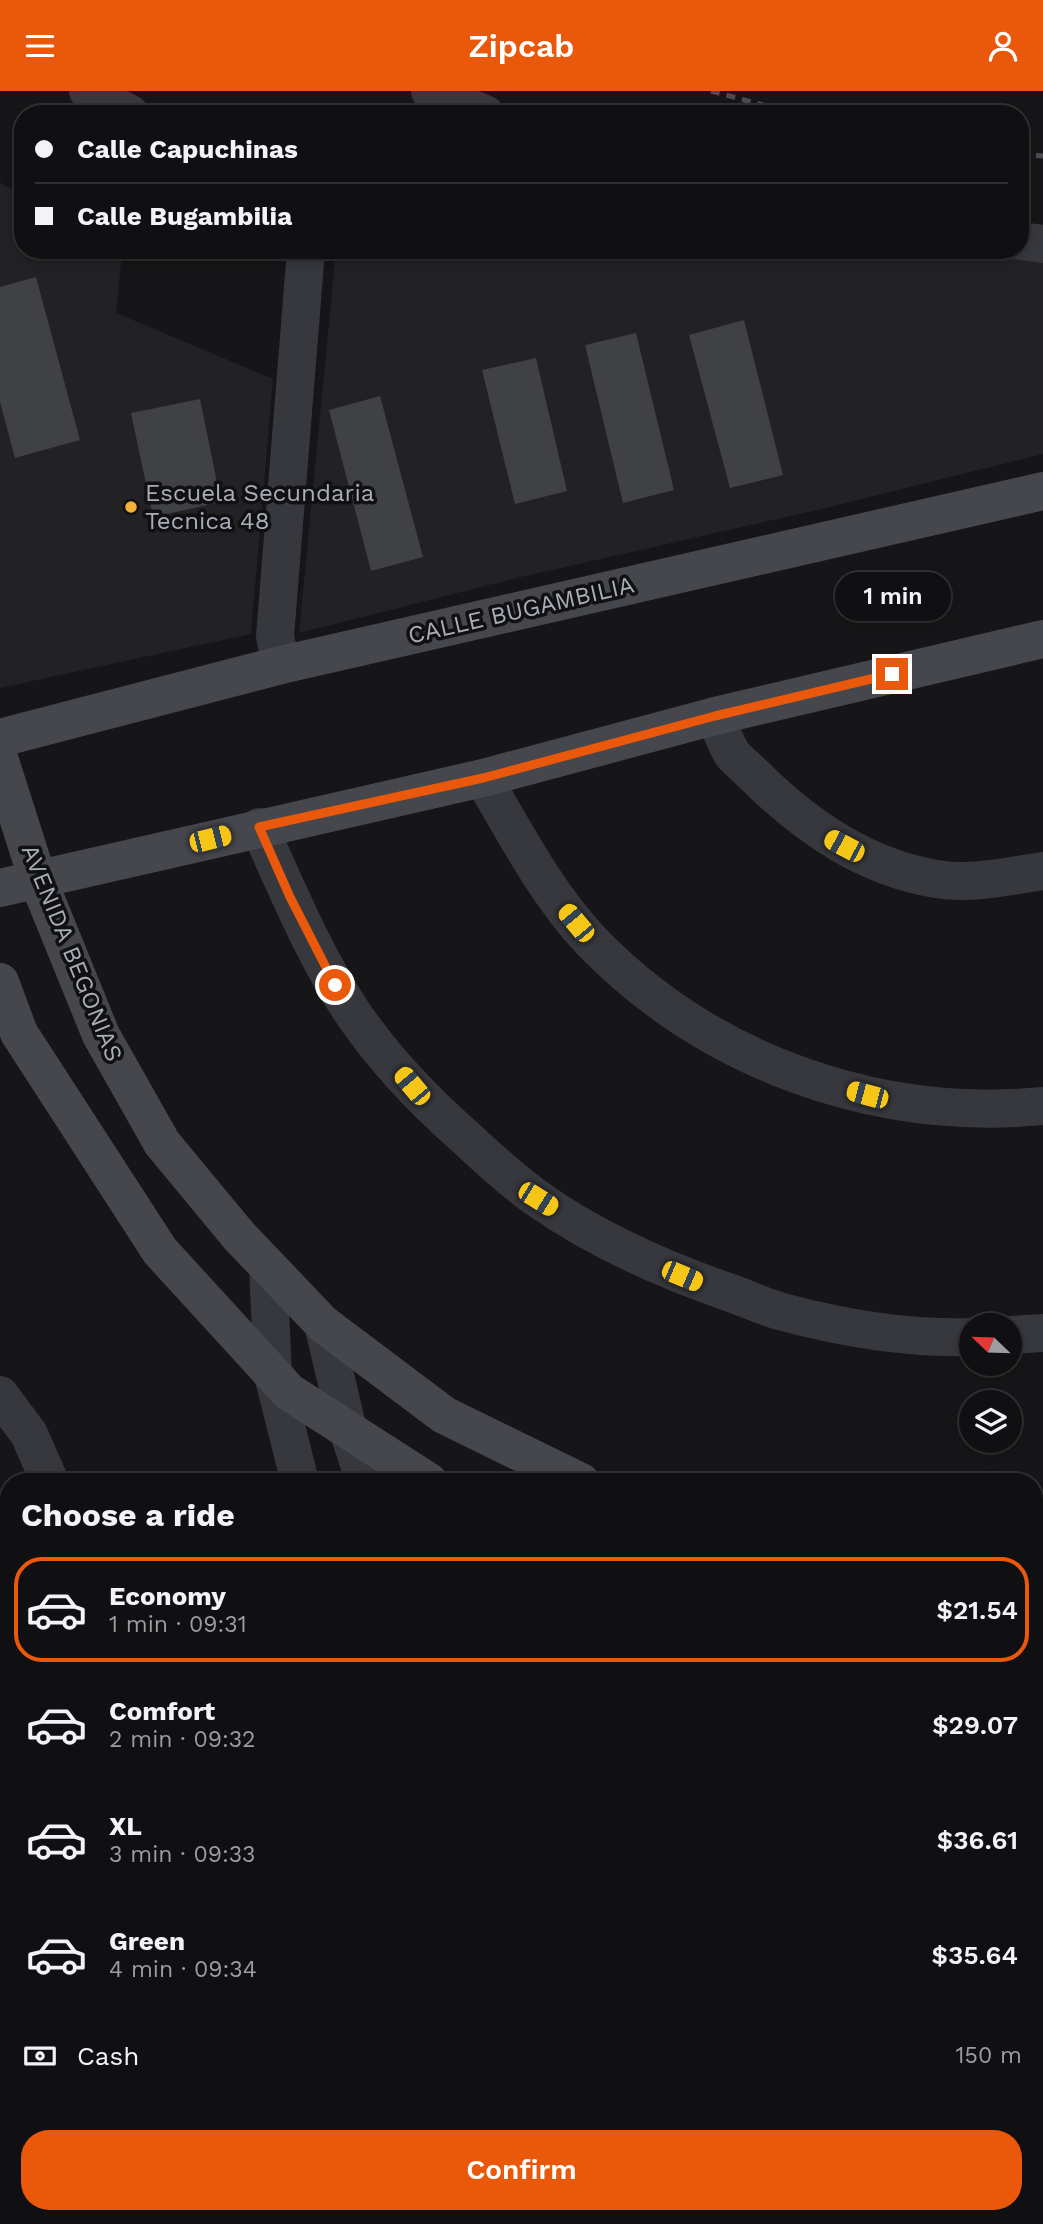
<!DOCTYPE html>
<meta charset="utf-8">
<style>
:root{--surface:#101012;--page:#1e1e20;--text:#f1f3f6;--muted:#9c9d9f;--line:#303032;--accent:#ea580c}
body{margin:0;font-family:"Work Sans",sans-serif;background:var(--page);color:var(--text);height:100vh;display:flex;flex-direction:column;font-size:26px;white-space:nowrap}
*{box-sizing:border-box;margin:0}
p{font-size:23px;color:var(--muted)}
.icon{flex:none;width:38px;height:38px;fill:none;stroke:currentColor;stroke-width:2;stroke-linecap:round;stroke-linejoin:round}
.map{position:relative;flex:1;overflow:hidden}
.drawer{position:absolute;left:0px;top:1382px;width:1043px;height:751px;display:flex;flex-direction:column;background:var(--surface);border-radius:28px 28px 0 0;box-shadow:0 4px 10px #0003,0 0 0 2px var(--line)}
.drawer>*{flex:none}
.guide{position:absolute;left:14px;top:14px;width:1015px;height:154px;border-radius:28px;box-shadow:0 4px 10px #0003,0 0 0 2px var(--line);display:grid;align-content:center;height:154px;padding:0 21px;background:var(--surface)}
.needle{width:46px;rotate:293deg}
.buttons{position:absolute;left:959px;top:1222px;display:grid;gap:14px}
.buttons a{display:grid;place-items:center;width:63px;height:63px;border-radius:50%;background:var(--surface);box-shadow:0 4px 10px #0003,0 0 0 2px var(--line);font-size:35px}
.end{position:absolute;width:32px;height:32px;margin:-16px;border:9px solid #ea580c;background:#fff;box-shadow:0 0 0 4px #fff}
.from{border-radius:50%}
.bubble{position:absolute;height:49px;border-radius:24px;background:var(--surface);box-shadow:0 4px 10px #0003,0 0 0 2px var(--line);font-size:23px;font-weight:600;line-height:49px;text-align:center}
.car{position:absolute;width:21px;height:42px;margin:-21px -10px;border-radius:9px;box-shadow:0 0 5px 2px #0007;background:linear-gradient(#f5c518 24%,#345 0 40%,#f5c518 0 76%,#345 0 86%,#f5c518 0)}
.guide b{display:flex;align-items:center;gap:24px;height:66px;font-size:26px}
.guide b+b{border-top:2px solid var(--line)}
.guide i{width:18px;height:18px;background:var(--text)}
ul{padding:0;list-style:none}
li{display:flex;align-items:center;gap:21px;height:105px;margin:0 14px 10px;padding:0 7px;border:4px solid transparent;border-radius:28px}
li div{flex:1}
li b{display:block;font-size:26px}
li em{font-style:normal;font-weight:600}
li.on{border-color:var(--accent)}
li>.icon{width:63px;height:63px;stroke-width:1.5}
h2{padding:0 21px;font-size:32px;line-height:84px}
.pay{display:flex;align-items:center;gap:18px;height:77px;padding:0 21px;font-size:26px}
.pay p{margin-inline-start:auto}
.cta{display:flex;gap:14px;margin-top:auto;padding:14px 21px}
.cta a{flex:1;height:80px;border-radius:28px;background:var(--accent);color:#fff;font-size:28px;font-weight:600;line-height:80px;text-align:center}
header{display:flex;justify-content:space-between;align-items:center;height:91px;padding:0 21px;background:var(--accent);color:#fff;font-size:32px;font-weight:600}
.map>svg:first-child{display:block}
</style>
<header><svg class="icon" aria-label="menu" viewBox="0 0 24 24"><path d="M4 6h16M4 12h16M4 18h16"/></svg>Zipcab<svg class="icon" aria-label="person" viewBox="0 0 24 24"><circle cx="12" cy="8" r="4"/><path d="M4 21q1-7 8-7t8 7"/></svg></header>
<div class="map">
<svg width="1043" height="2133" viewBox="0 0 1043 2133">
<rect width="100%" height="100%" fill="#161618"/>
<g fill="#222225">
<path d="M 0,92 L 23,104 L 23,159 L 117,159 L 122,162 L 116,222 L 273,288 L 251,543 L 0,597 Z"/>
<path d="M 336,159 L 943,159 L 1043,170 L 1043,363 L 813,420 L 517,487 L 299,542 Z"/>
</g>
<path fill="#1e261f" d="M 0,1833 L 9,1834 L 9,2124 L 121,2125 L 124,2133 L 0,2133 Z"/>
<g fill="#404145">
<path d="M 36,186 L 80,349 L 15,367 L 0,311 L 0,196 Z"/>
<path d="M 744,229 L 783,384 L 730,397 L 689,244 Z"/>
<path d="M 636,242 L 674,399 L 623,412 L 585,254 Z"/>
<path d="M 536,267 L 567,400 L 515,413 L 482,279 Z"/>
<path d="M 380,305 L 423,466 L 371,480 L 329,319 Z"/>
<path d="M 200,308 L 221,411 L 153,426 L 131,322 Z"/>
</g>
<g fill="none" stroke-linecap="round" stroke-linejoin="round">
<g stroke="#37383d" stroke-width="38">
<path d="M 88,0 L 130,23"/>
<path d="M 430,0 L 485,23"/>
<path d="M 1020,150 L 1043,153"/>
<path d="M 281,574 L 275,545 L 306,159"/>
<path d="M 715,625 C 721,637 725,653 733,664 C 741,673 752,681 760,690 C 810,738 866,776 936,788 C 972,794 1008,785 1043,780"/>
<path d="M 483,687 C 516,743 546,802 591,850 C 708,971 876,1031 1043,1015"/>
<path d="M 259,736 C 287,798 314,864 352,921 C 383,967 423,1009 465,1046 C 489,1068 512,1090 538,1108 C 596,1149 662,1178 728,1201 C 746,1207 764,1216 783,1221 C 843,1237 909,1248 971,1246"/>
<path d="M 268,1176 L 273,1284 L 300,1391"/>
<path d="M 323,1233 L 348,1339 L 365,1391"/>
<path d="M 1010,1244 L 1043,1242"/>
<path d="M 0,1304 L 29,1343 L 50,1391"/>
<path d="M 0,1810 L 9,1811"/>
<path d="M 1034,2038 L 1043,2041"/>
<path d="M 153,2124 L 156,2133"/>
<path d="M 389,2124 L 391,2133"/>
<path d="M 470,2124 L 474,2133"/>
<path d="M 737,2124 L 743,2133"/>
</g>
<g stroke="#45474d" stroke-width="38">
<path d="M 0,647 L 281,574 L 1043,400"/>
<path d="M 0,670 L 38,789 L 101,944 L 162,1052 L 239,1145 L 323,1233 L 444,1324 L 581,1391"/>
<path d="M 0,797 L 483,687 L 715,625 L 1043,548"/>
<path d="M 0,891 L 19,942 L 160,1160 L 289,1301 L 429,1391"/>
<path d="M 1034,1473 L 1043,1472"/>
<path d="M 1034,1536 L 1043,1535"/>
</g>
<g stroke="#4a4c52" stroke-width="5" stroke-dasharray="9 7" stroke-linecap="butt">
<path d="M 711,0 L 763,14 L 804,23"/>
<path d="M 1020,63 L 1043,65"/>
</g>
</g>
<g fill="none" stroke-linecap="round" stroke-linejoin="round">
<path stroke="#ea580c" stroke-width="9" d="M 335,894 L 290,806 L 259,736 L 483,687 L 715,625 L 892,583"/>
</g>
<circle fill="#f2b134" stroke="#111113" stroke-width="2.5" cx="131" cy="416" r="7"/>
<g text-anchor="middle" stroke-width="7" stroke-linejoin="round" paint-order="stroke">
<g font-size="24" fill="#a8adb8" stroke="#111113" text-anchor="start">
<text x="145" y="410">Escuela Secundaria<tspan x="145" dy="28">Tecnica 48</tspan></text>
</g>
<g font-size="24" fill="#a8adb8" stroke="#111113">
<text transform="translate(521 519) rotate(-13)" y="8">CALLE BUGAMBILIA</text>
<text transform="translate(72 862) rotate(68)" y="8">AVENIDA BEGONIAS</text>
</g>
</g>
</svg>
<div class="buttons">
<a><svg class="needle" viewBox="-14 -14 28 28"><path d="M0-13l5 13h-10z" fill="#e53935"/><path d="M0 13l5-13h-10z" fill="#9c9d9f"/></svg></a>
<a><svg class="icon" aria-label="layers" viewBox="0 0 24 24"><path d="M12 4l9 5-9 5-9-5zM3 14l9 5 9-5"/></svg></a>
</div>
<i class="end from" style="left:335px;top:894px"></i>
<i class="end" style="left:892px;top:583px"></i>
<div class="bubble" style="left:835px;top:481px;width:116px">1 min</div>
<i class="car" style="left:210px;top:748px;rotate:76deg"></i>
<i class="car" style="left:844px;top:755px;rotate:298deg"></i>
<i class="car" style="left:576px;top:832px;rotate:320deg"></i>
<i class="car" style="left:412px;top:995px;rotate:320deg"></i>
<i class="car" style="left:867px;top:1004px;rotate:285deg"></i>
<i class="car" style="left:538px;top:1108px;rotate:122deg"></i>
<i class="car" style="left:682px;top:1185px;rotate:113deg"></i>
<div class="guide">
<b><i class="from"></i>Calle Capuchinas</b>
<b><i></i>Calle Bugambilia</b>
</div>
<section class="drawer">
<h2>Choose a ride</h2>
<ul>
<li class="on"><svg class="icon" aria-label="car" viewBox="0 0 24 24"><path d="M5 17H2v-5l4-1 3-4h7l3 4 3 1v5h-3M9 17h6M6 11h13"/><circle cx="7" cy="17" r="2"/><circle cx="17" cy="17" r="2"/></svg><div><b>Economy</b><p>1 min · 09:31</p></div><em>$21.54</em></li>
<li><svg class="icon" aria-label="car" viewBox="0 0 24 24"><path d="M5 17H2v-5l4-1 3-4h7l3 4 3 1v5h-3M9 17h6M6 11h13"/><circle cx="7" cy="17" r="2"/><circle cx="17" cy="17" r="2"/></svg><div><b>Comfort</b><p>2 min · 09:32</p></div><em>$29.07</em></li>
<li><svg class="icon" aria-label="car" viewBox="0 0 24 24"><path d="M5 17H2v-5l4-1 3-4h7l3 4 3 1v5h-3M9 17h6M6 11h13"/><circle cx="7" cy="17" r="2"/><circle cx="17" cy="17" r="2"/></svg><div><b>XL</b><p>3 min · 09:33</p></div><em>$36.61</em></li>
<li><svg class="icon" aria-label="car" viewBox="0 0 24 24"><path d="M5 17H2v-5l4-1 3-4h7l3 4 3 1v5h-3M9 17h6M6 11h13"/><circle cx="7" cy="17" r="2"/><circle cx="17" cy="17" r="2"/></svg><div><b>Green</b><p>4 min · 09:34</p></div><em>$35.64</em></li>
</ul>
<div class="pay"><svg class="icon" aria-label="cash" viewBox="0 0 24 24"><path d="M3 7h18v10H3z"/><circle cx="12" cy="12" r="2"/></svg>Cash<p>150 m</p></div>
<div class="cta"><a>Confirm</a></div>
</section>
</div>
